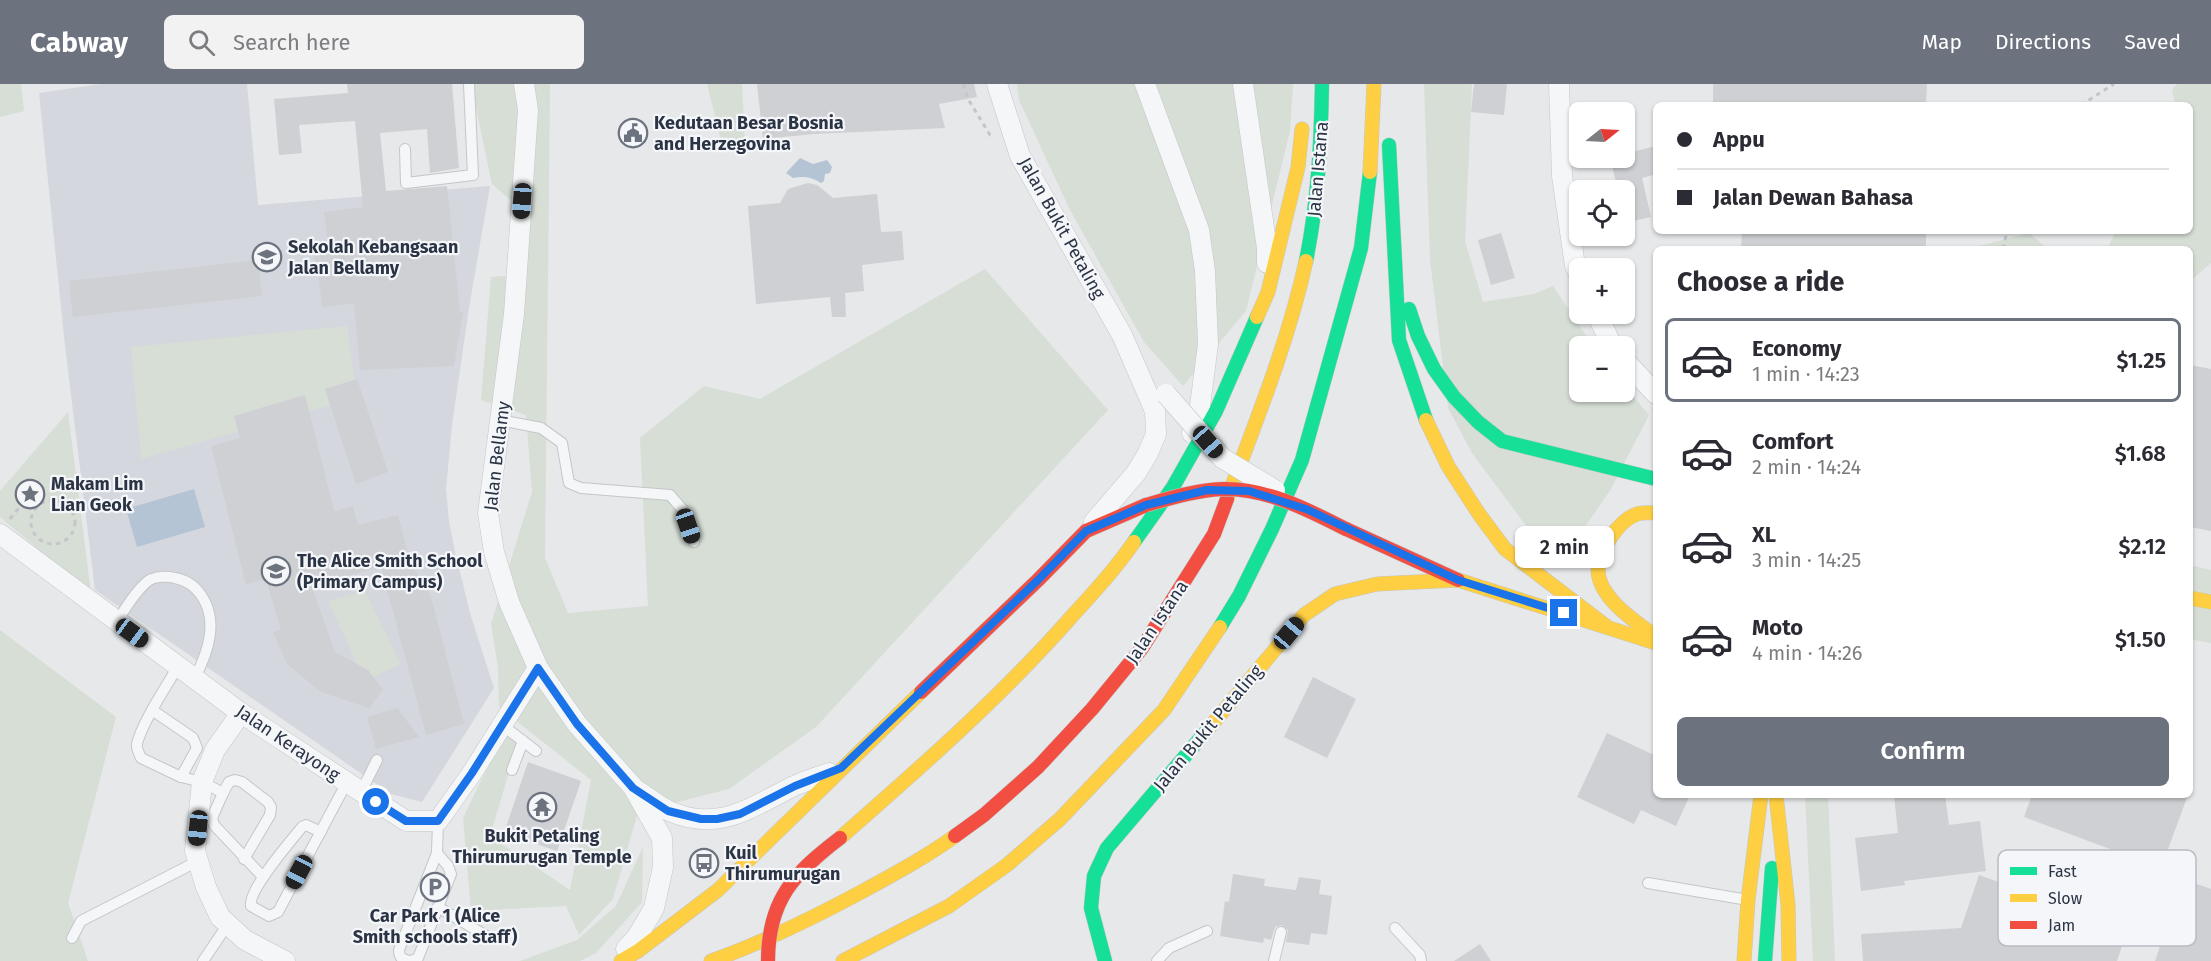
<!DOCTYPE html>
<meta charset="utf-8">
<style>
:root{--surface:#fff;--page:#f2f2f3;--text:#2b2b33;--muted:#7c7c81;--line:#e1e1e2;--accent:#6c737f}
body{margin:0;font-family:"Fira Sans",sans-serif;background:var(--page);color:var(--text);height:100vh;display:flex;flex-direction:column;font-size:22px;white-space:nowrap}
*{box-sizing:border-box;margin:0}
p{font-size:20px;color:var(--muted)}
.icon{flex:none;width:33px;height:33px;fill:none;stroke:currentColor;stroke-width:2;stroke-linecap:round;stroke-linejoin:round}
.map{position:relative;flex:1;overflow:hidden}
.sheet{position:absolute;left:1653px;top:162px;width:540px;height:552px;display:flex;flex-direction:column;background:var(--surface);border-radius:9px;box-shadow:0 2px 4px #0004}
.sheet>*{flex:none}
.banner{position:absolute;left:1653px;top:18px;width:540px;height:132px;border-radius:9px;box-shadow:0 2px 4px #0004;display:grid;align-content:center;height:132px;padding:0 24px;background:var(--surface)}
.needle{width:39px;rotate:72deg}
.controls{position:absolute;left:1569px;top:18px;display:grid;gap:12px}
.controls a{display:grid;place-items:center;width:66px;height:66px;border-radius:9px;background:var(--surface);box-shadow:0 2px 4px #0004;font-size:30px}
.end{position:absolute;width:27px;height:27px;margin:-14px;border:8px solid #1a73e8;background:#fff;box-shadow:0 0 0 3px #fff}
.from{border-radius:50%}
.bubble{position:absolute;height:42px;border-radius:9px;background:var(--surface);box-shadow:0 2px 4px #0004;font-size:20px;font-weight:600;line-height:42px;text-align:center}
.car{position:absolute;width:18px;height:36px;margin:-18px -9px;border-radius:8px;box-shadow:0 0 4px 2px #0007;background:linear-gradient(#222 24%,#8ab4d8 0 40%,#222 0 76%,#8ab4d8 0 86%,#222 0)}
.banner b{display:flex;align-items:center;gap:21px;height:57px;font-size:22px}
.banner b+b{border-top:2px solid var(--line)}
.banner i{width:15px;height:15px;background:var(--text)}
ul{padding:0;list-style:none}
li{display:flex;align-items:center;gap:18px;height:84px;margin:0 12px 9px;padding:0 12px;border:3px solid transparent;border-radius:9px}
li div{flex:1}
li b{display:block;font-size:22px}
li em{font-style:normal;font-weight:600}
li.on{border-color:var(--accent)}
li>.icon{width:54px;height:54px;stroke-width:1.5}
h2{padding:0 24px;font-size:27px;line-height:72px}
.primary-button{display:flex;gap:12px;margin-top:auto;padding:12px 24px}
.primary-button a{flex:1;height:69px;border-radius:9px;background:var(--accent);color:#fff;font-size:24px;font-weight:600;line-height:69px;text-align:center}
header{display:flex;align-items:center;gap:36px;box-sizing:border-box;height:84px;padding:0 30px;background:var(--accent);color:#fff}
header strong{font-size:28px}
nav{display:flex;gap:33px;margin-inline-start:auto;font-size:21px}
.search{width:420px;height:54px;background:var(--page);display:flex;align-items:center;gap:15px;box-sizing:border-box;padding:0 21px;border-radius:9px;color:var(--muted);font-size:22px}
.map>svg:first-child{display:block}
</style>
<header>
<strong>Cabway</strong>
<div class="search"><svg class="icon" aria-label="search" viewBox="0 0 24 24"><circle cx="10" cy="10" r="6"/><path d="M15 15l6 6"/></svg>Search here</div>
<nav><a>Map</a><a>Directions</a><a>Saved</a></nav>
</header>
<div class="map">
<svg width="2211" height="877" viewBox="0 0 2211 877">
<rect width="100%" height="100%" fill="#e6e8ea"/>
<path fill="#d4d7dd" d="M 101,0 L 247,0 L 258,121 L 490,102 L 469,224 L 452,341 L 446,405 L 449,437 L 455,468 L 470,529 L 494,604 L 422,718 L 391,710 L 95,506 L 65,262 L 39,9 Z"/>
<g fill="#d6ded6">
<path d="M 0,0 L 21,0 L 24,27 L 0,33 Z"/>
<path d="M 471,0 L 550,0 L 545,474 L 568,529 L 648,522 L 640,354 L 704,302 L 760,315 L 985,185 L 1108,326 L 816,643 L 729,705 L 638,728 L 613,815 L 579,851 L 566,822 L 471,827 L 463,734 L 504,649 L 518,658 L 490,752 L 570,806 L 591,696 L 499,623 L 498,583 L 491,540 L 532,408 L 526,331 L 481,316 L 491,193 L 518,191 L 524,128 L 492,100 Z"/>
<path d="M 707,0 L 742,0 L 745,60 L 724,68 Z"/>
<path d="M 1017,0 L 1293,0 L 1290,47 L 1246,227 L 1183,302 L 1144,258 L 1070,126 L 1019,16 Z"/>
<path d="M 1424,0 L 1472,0 L 1465,157 L 1483,218 L 1534,210 L 1553,202 L 1593,262 L 1580,262 L 1580,308 L 1624,308 L 1625,303 L 1649,331 L 1611,405 L 1578,453 L 1547,470 L 1472,369 L 1448,324 L 1430,175 Z"/>
<path d="M 2177,0 L 2211,0 L 2211,179 L 2190,197 L 2190,165 L 2107,165 L 2116,147 L 2190,147 L 2190,21 L 2175,21 L 2172,6 Z"/>
<path d="M 2029,149 L 2048,165 L 1977,165 L 1976,163 Z"/>
<path d="M 347,242 L 357,314 L 141,375 L 131,263 Z"/>
<path d="M 68,328 L 91,509 L 0,433 L 0,407 Z"/>
<path d="M 2190,481 L 2211,486 L 2211,559 L 2190,555 Z"/>
<path d="M 365,507 L 401,580 L 365,597 L 328,517 Z"/>
<path d="M 0,546 L 116,633 L 68,819 L 88,877 L 0,877 Z"/>
<path d="M 1805,711 L 1828,711 L 1835,877 L 1813,877 Z"/>
<path d="M 643,763 L 642,818 L 596,869 L 580,877 L 520,877 L 577,856 L 616,822 Z"/>
</g>
<g fill="#b4c4d5">
<path d="M 800,74 L 813,80 L 827,76 L 832,83 L 830,89 L 825,90 L 824,97 L 821,99 C 812,93 804,92 793,94 L 786,89 Z"/>
<path d="M 194,405 L 205,443 L 137,463 L 126,425 Z"/>
</g>
<g fill="#ced0d3">
<path d="M 347,0 L 452,0 L 459,84 L 430,89 L 427,45 L 380,49 L 386,107 L 447,102 L 460,228 L 463,228 L 454,282 L 360,286 L 354,219 L 322,223 L 318,187 L 315,187 L 314,172 L 329,170 L 324,128 L 363,123 L 355,37 L 299,41 L 302,69 L 279,71 L 274,15 L 348,9 Z"/>
<path d="M 757,0 L 974,0 L 977,13 L 939,20 L 945,44 L 814,50 L 763,55 Z"/>
<path d="M 1474,0 L 1507,0 L 1504,31 L 1471,28 Z"/>
<path d="M 1713,0 L 1927,0 L 1926,21 L 1713,21 Z"/>
<path d="M 1656,62 L 1656,90 L 1642,94 L 1651,133 L 1624,139 L 1624,106 L 1618,106 L 1610,74 L 1624,74 L 1624,70 Z"/>
<path d="M 808,99 L 817,101 L 833,114 L 877,110 L 881,148 L 902,147 L 904,176 L 862,181 L 864,207 L 845,209 L 846,233 L 832,233 L 830,213 L 756,220 L 748,122 L 780,119 L 788,105 Z"/>
<path d="M 1742,147 L 1926,147 L 1926,165 L 1741,165 Z"/>
<path d="M 1501,149 L 1515,194 L 1491,201 L 1478,156 Z"/>
<path d="M 258,176 L 262,212 L 73,233 L 69,197 Z"/>
<path d="M 2190,281 L 2211,285 L 2211,447 L 2190,443 Z"/>
<path d="M 357,295 L 388,388 L 356,400 L 325,305 Z"/>
<path d="M 305,311 L 334,427 L 353,422 L 358,441 L 398,431 L 409,475 L 431,513 L 464,640 L 426,651 L 381,483 L 311,501 L 335,568 L 368,586 L 383,606 L 369,624 L 321,608 L 287,580 L 273,548 L 281,546 L 266,495 L 246,500 L 211,362 L 240,354 L 234,332 Z"/>
<path d="M 1313,593 L 1356,615 L 1327,674 L 1284,653 Z"/>
<path d="M 397,624 L 419,653 L 376,665 L 367,633 Z"/>
<path d="M 1607,649 L 1656,672 L 1656,711 L 1690,711 L 1676,742 L 1641,726 L 1634,740 L 1577,713 Z"/>
<path d="M 528,678 L 581,697 L 557,767 L 504,749 Z"/>
<path d="M 1894,711 L 1945,711 L 1949,741 L 1980,737 L 1986,787 L 1904,797 L 1905,801 L 1861,807 L 1855,754 L 1898,749 Z"/>
<path d="M 2032,711 L 2188,711 L 2161,784 L 2024,733 Z"/>
<path d="M 1233,790 L 1265,795 L 1264,802 L 1296,806 L 1299,793 L 1321,796 L 1319,810 L 1332,812 L 1327,851 L 1311,849 L 1309,861 L 1286,858 L 1288,846 L 1282,841 L 1275,843 L 1271,856 L 1264,854 L 1263,859 L 1220,852 L 1225,817 L 1229,818 Z"/>
<path d="M 1979,791 L 2018,805 L 2021,796 L 2061,810 L 2065,798 L 2082,804 L 2084,798 L 2137,817 L 2117,877 L 1863,877 L 1861,850 L 1961,844 Z"/>
<path d="M 2183,795 L 2211,805 L 2211,877 L 2155,877 Z"/>
<path d="M 1480,860 L 1491,877 L 1454,877 Z"/>
</g>
<g fill="none" stroke-linecap="round" stroke-linejoin="round">
<g stroke="#c4c6c8" stroke-width="12">
<g id="lane">
<path d="M 405,65 L 406,99 L 473,91 L 469,0"/>
<path d="M 500,336 L 541,344 L 562,359 L 569,399 L 581,404 L 670,411 L 682,425 L 694,458"/>
<path d="M 117,538 C 124,526 137,506 148,497 C 155,492 167,492 175,494 C 186,496 195,502 201,511 C 219,537 208,568 195,594"/>
<path d="M 178,582 C 167,602 142,638 137,660 C 136,664 139,669 141,674 L 181,693 L 202,698 L 223,709 L 212,734 L 214,741 L 263,793"/>
<path d="M 152,626 L 193,654 L 197,664 L 181,693"/>
<path d="M 502,641 L 536,667"/>
<path d="M 512,686 L 523,657"/>
<path d="M 361,708 L 377,676"/>
<path d="M 223,709 L 229,698 L 235,696 L 242,698 L 268,718 L 271,723 L 270,731 L 244,775"/>
<path d="M 321,748 L 306,741 L 302,743 C 290,758 248,806 251,822 L 269,832 L 278,828 L 347,698"/>
<path d="M 1648,799 L 1748,816"/>
<path d="M 438,823 L 488,853"/>
<path d="M 1395,844 L 1420,871 L 1421,877"/>
<path d="M 72,854 L 81,837 L 198,777"/>
<path d="M 203,877 L 228,840"/>
<path d="M 409,877 C 402,875 399,874 399,866 L 437,769 L 438,737"/>
<path d="M 411,877 L 418,874 L 451,790 L 448,782 L 437,769"/>
<path d="M 1157,877 L 1169,864 L 1207,847"/>
<path d="M 1274,877 L 1281,848"/>
</g>
</g>
<g stroke="#c4c6c8" stroke-width="21">
<g id="street">
<path d="M 524,0 L 528,26 L 514,230 L 488,429 L 494,468 L 509,518 L 538,584 L 577,640 L 633,703 L 662,754 L 663,783 L 654,824 L 637,853 L 626,865"/>
<path d="M 997,0 L 1020,72 L 1122,251 L 1155,327 L 1156,350 L 1148,369 L 1136,389 L 1094,438"/>
<path d="M 1145,0 L 1199,146 L 1205,187 L 1208,260 L 1199,330 L 1192,349"/>
<path d="M 1243,0 L 1267,164 L 1267,179"/>
<path d="M 1559,0 L 1562,92 L 1575,182 L 1580,191"/>
<path d="M 1597,230 L 1612,262"/>
<path d="M 1624,276 L 1656,310"/>
<path d="M 0,450 L 241,629 L 406,737 L 438,737 L 472,689 L 538,584"/>
<path d="M 241,629 L 215,666 L 202,698 L 195,767 L 206,803 L 220,833 L 245,856 L 285,877"/>
<path d="M 638,707 C 648,713 658,722 669,727 C 719,749 751,723 794,702 C 805,697 817,693 829,689"/>
</g>
</g>
<g stroke="#c4c6c8" stroke-width="15">
<g id="fast">
<path d="M 1389,61 L 1399,256 L 1426,336"/>
<path d="M 1306,177 C 1318,118 1321,60 1322,0"/>
<path d="M 1409,225 L 1418,252 L 1434,285 L 1454,313 L 1478,338 L 1502,357 L 1656,395"/>
<path d="M 1134,458 L 1173,403 L 1216,327 L 1257,233"/>
<path d="M 1220,543 L 1239,512 L 1272,445 L 1302,376 L 1361,164 L 1370,88"/>
<path d="M 1105,877 L 1091,824 L 1094,792 L 1107,764 L 1209,644"/>
<path d="M 1765,877 L 1772,784"/>
</g>
</g>
<g stroke="#c4c6c8" stroke-width="15">
<g id="slow">
<path d="M 1370,88 L 1374,0"/>
<path d="M 1257,233 L 1268,208 L 1298,83 L 1302,45"/>
<path d="M 1426,336 L 1448,382 L 1479,430 L 1505,465 L 1606,542"/>
<path d="M 1227,415 C 1256,337 1288,259 1306,177"/>
<path d="M 2190,514 L 2211,518"/>
<path d="M 1653,551 C 1637,538 1616,525 1605,507 C 1601,501 1598,493 1598,485 C 1599,466 1619,436 1637,430 C 1643,428 1650,429 1656,429"/>
<path d="M 1209,644 L 1304,531 L 1335,510 L 1377,500 L 1458,496 L 1656,559"/>
<path d="M 1776,711 L 1788,821 L 1789,877"/>
<path d="M 840,754 C 921,683 1002,612 1073,531 C 1095,507 1116,484 1134,458"/>
<path d="M 621,877 L 638,867 L 718,806 L 921,608"/>
<path d="M 711,877 C 765,858 815,833 865,806 C 896,789 926,773 955,752"/>
<path d="M 843,877 L 949,822 L 1007,781 L 1060,735 L 1164,626 L 1220,543"/>
<path d="M 1744,877 L 1748,816 L 1761,711"/>
</g>
</g>
<g stroke="#c4c6c8" stroke-width="15">
<g id="jam">
<path d="M 1346,445 L 1458,496"/>
<path d="M 921,608 L 1038,496 L 1086,447 L 1146,421"/>
<path d="M 955,752 L 984,731 L 1038,683 L 1092,625 L 1142,564 L 1214,450 L 1227,415"/>
</g>
</g>
<g stroke="#c5c6ca" stroke-width="3" stroke-dasharray="4.5 4.5" stroke-linecap="butt">
<path d="M 963,0 L 968,15 L 990,51 L 993,52"/>
<path d="M 2081,21 L 2114,0"/>
<path d="M 2003,165 L 2007,147"/>
<circle cx="53" cy="438" r="22"/>
<path d="M 10,435 L 22,420"/>
</g>
<use href="#lane" stroke="#f5f6f7" stroke-width="10"/>
<use href="#street" stroke="#f5f6f7" stroke-width="20"/>
<use href="#fast" stroke="#16e098" stroke-width="14"/>
<use href="#slow" stroke="#ffcf43" stroke-width="14"/>
<use href="#jam" stroke="#f24e42" stroke-width="14"/>
<g stroke="#c4c6c8" stroke-width="21" stroke-linecap="butt">
<path id="street-bridge" d="M 1166,310 L 1222,374 L 1275,406"/>
</g>
<g stroke="#c2c5c8" stroke-width="15" stroke-linecap="butt">
<g id="jam-bridge">
<path d="M 1146,421 C 1171,414 1197,406 1223,405 C 1267,404 1308,426 1346,445"/>
<path d="M 768,877 C 768,816 794,789 840,754"/>
</g>
</g>
<use href="#street-bridge" stroke="#f5f6f7" stroke-width="20"/>
<use href="#jam-bridge" stroke="#f24e42" stroke-width="14"/>
</g>
<g fill="none" stroke-linecap="round" stroke-linejoin="round">
<path stroke="#1a73e8" stroke-width="8" d="M 376,718 L 406,737 L 438,737 L 472,689 L 538,584 L 577,640 L 633,704 L 668,727 L 701,735 L 717,735 L 740,730 L 795,702 L 841,684 L 1038,496 L 1086,447 L 1146,421 L 1207,406 L 1249,407 L 1306,425 L 1458,496 L 1564,529"/>
</g>
<defs>
<g id="civic-ring" transform="scale(1.5)"><circle r="9.5" fill="#f4f6f9" stroke="#6c737f" stroke-width="1.5"/><path d="M-.6-6.5H3V-4.5H.6V-3L4-1V1h2V6H-6V1h2V-1L-.6-3ZM-1.2 2.5V6h2.4V2.5Z" fill="#6c737f"/></g>
<g id="school-ring" transform="scale(1.5)"><circle r="9.5" fill="#f4f6f9" stroke="#6c737f" stroke-width="1.5"/><path d="M0-5L7-2L0 1L-7-2ZM-4 1L0 2.5L4 1V4Q0 6-4 4Z" fill="#6c737f"/></g>
<g id="sight-ring" transform="scale(1.5)"><circle r="9.5" fill="#f4f6f9" stroke="#6c737f" stroke-width="1.5"/><path d="M0-6L1.8-2.2L6-1.7L2.9 1.2L3.7 5.4L0 3.3L-3.7 5.4L-2.9 1.2L-6-1.7L-1.8-2.2Z" fill="#6c737f"/></g>
<g id="temple-ring" transform="scale(1.5)"><circle r="9.5" fill="#f4f6f9" stroke="#6c737f" stroke-width="1.5"/><path d="M0-6L5-2H3V0L6.5 2.5H4V6H1.5V3h-3V6H-4V2.5H-6.5L-3 0V-2H-5Z" fill="#6c737f"/></g>
<g id="bus-ring" transform="scale(1.5)"><circle r="9.5" fill="#f4f6f9" stroke="#6c737f" stroke-width="1.5"/><path d="M-5-6H5V4H4V6H2V4H-2V6H-4V4H-5ZM-3.5-4V0h7V-4ZM-3.5 1.2v1.5H-2V1.2ZM2 1.2v1.5H3.5V1.2Z" fill="#6c737f"/></g>
<g id="parking-ring" transform="scale(1.5)"><circle r="9.5" fill="#f4f6f9" stroke="#6c737f" stroke-width="1.5"/><path d="M-3.5-5.5H1a3.5 3.5 0 0 1 0 7H-1V5.5H-3.5ZM-1-3.4V-.6H.8a1.4 1.4 0 0 0 0-2.8Z" fill="#6c737f"/></g>
</defs>
<g fill-rule="evenodd">
<use href="#civic-ring" x="633" y="49"/>
<use href="#school-ring" x="267" y="173"/>
<use href="#sight-ring" x="30" y="410"/>
<use href="#school-ring" x="276" y="487"/>
<use href="#temple-ring" x="542" y="723"/>
<use href="#bus-ring" x="704" y="779"/>
<use href="#parking-ring" x="435" y="803"/>
</g>
<g text-anchor="middle" stroke-width="4.5" stroke-linejoin="round" paint-order="stroke">
<g font-size="18" font-weight="bold" fill="#2b3445" stroke="#f4f6f9" text-anchor="start">
<text x="654" y="45">Kedutaan Besar Bosnia<tspan x="654" dy="21">and Herzegovina</tspan></text>
<text x="288" y="169">Sekolah Kebangsaan<tspan x="288" dy="21">Jalan Bellamy</tspan></text>
<text x="51" y="406">Makam Lim<tspan x="51" dy="21">Lian Geok</tspan></text>
<text x="297" y="483">The Alice Smith School<tspan x="297" dy="21">(Primary Campus)</tspan></text>
<text x="542" y="758" text-anchor="middle">Bukit Petaling<tspan x="542" dy="21">Thirumurugan Temple</tspan></text>
<text x="725" y="775">Kuil<tspan x="725" dy="21">Thirumurugan</tspan></text>
<text x="435" y="838" text-anchor="middle">Car Park 1 (Alice<tspan x="435" dy="21">Smith schools staff)</tspan></text>
</g>
<g font-size="18" fill="#2b3445" stroke="#f4f6f9">
<text transform="translate(1318 85) rotate(-85)" y="6">Jalan Istana</text>
<text transform="translate(1062 144) rotate(61)" y="6">Jalan Bukit Petaling</text>
<text transform="translate(497 372) rotate(-83)" y="6">Jalan Bellamy</text>
<text transform="translate(1157 538) rotate(-56)" y="6">Jalan Istana</text>
<text transform="translate(1208 644) rotate(-50)" y="6">Jalan Bukit Petaling</text>
<text transform="translate(288 659) rotate(34)" y="6">Jalan Kerayong</text>
</g>
</g>
<rect x="1998" y="766" width="198" height="96" rx="9" fill="#f4f6f9" stroke="#b8bcc3" stroke-width="1.5"/>
<rect x="2010" y="783" width="27" height="8" fill="#16e098"/>
<rect x="2010" y="810" width="27" height="8" fill="#ffcf43"/>
<rect x="2010" y="837" width="27" height="8" fill="#f24e42"/>
<g font-size="16" fill="#2b3445">
<text x="2048" y="793">Fast</text>
<text x="2048" y="820">Slow</text>
<text x="2048" y="847">Jam</text>
</g>
</svg>
<div class="controls">
<a><svg class="needle" viewBox="-14 -14 28 28"><path d="M0-13l5 13h-10z" fill="#e53935"/><path d="M0 13l5-13h-10z" fill="#7c7c81"/></svg></a>
<a><svg class="icon" aria-label="locate" viewBox="0 0 24 24"><circle cx="12" cy="12" r="6"/><path d="M12 2v4M12 18v4M2 12h4M18 12h4"/></svg></a>
<a>+</a>
<a>−</a>
</div>
<i class="end from" style="left:376px;top:718px"></i>
<i class="end" style="left:1564px;top:529px"></i>
<div class="bubble" style="left:1515px;top:442px;width:99px">2 min</div>
<i class="car" style="left:522px;top:117px;rotate:184deg"></i>
<i class="car" style="left:1208px;top:358px;rotate:139deg"></i>
<i class="car" style="left:688px;top:442px;rotate:161deg"></i>
<i class="car" style="left:132px;top:549px;rotate:126deg"></i>
<i class="car" style="left:1289px;top:549px;rotate:40deg"></i>
<i class="car" style="left:198px;top:744px;rotate:186deg"></i>
<i class="car" style="left:299px;top:788px;rotate:208deg"></i>
<div class="banner">
<b><i class="from"></i>Appu</b>
<b><i></i>Jalan Dewan Bahasa</b>
</div>
<section class="sheet">
<h2>Choose a ride</h2>
<ul>
<li class="on"><svg class="icon" aria-label="car" viewBox="0 0 24 24"><path d="M5 17H2v-5l4-1 3-4h7l3 4 3 1v5h-3M9 17h6M6 11h13"/><circle cx="7" cy="17" r="2"/><circle cx="17" cy="17" r="2"/></svg><div><b>Economy</b><p>1 min · 14:23</p></div><em>$1.25</em></li>
<li><svg class="icon" aria-label="car" viewBox="0 0 24 24"><path d="M5 17H2v-5l4-1 3-4h7l3 4 3 1v5h-3M9 17h6M6 11h13"/><circle cx="7" cy="17" r="2"/><circle cx="17" cy="17" r="2"/></svg><div><b>Comfort</b><p>2 min · 14:24</p></div><em>$1.68</em></li>
<li><svg class="icon" aria-label="car" viewBox="0 0 24 24"><path d="M5 17H2v-5l4-1 3-4h7l3 4 3 1v5h-3M9 17h6M6 11h13"/><circle cx="7" cy="17" r="2"/><circle cx="17" cy="17" r="2"/></svg><div><b>XL</b><p>3 min · 14:25</p></div><em>$2.12</em></li>
<li><svg class="icon" aria-label="car" viewBox="0 0 24 24"><path d="M5 17H2v-5l4-1 3-4h7l3 4 3 1v5h-3M9 17h6M6 11h13"/><circle cx="7" cy="17" r="2"/><circle cx="17" cy="17" r="2"/></svg><div><b>Moto</b><p>4 min · 14:26</p></div><em>$1.50</em></li>
</ul>
<div class="primary-button"><a>Confirm</a></div>
</section>
</div>
